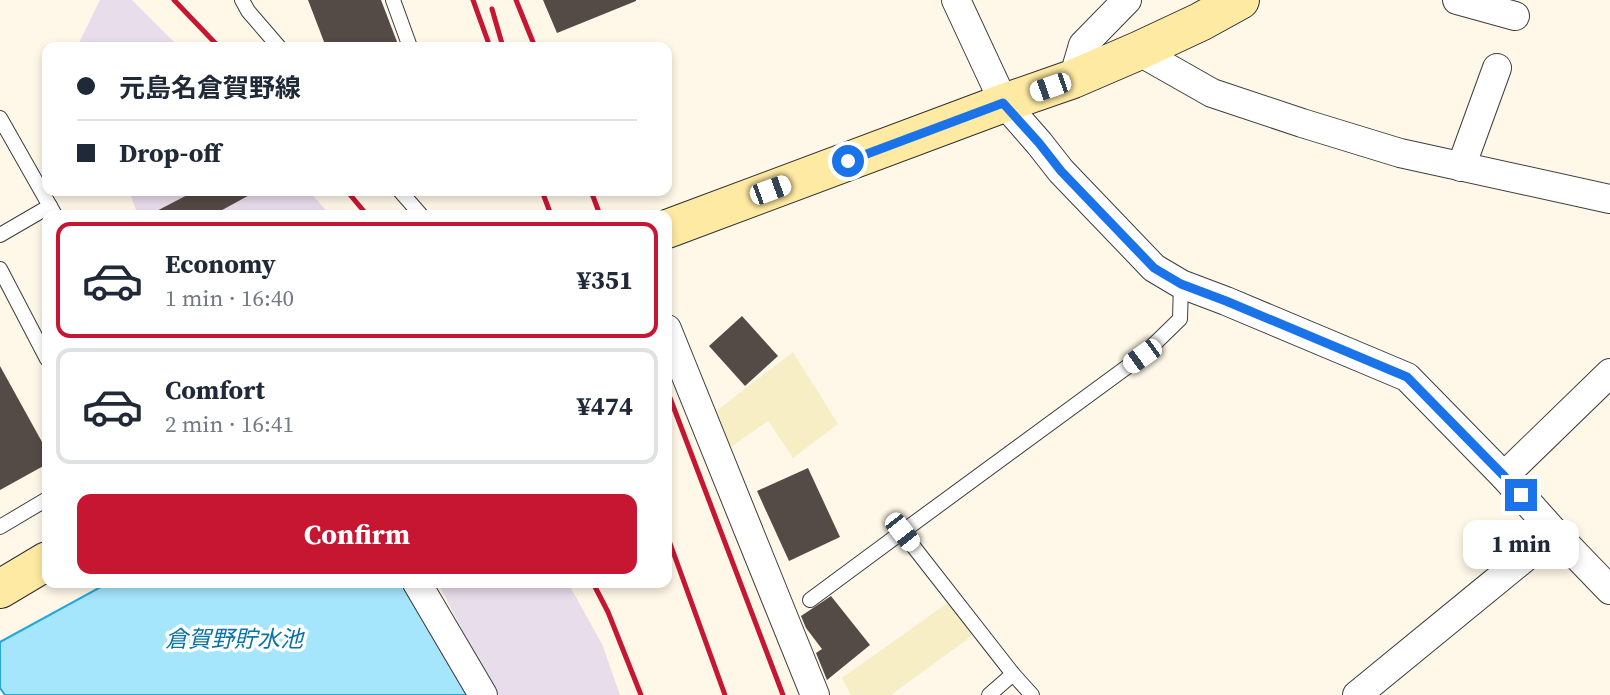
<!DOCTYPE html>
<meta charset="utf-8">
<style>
:root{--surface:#fff;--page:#f6f6f7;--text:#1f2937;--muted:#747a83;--line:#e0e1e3;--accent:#c71632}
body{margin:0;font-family:"Source Serif 4","Noto Sans JP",serif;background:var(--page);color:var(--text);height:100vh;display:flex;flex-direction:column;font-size:26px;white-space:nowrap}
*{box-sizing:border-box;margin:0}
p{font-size:23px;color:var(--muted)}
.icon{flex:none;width:38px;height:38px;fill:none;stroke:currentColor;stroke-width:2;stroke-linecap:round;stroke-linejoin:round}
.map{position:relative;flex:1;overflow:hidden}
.drawer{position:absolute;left:42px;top:210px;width:630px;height:378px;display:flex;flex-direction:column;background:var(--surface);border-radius:14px;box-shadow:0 4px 10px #0003}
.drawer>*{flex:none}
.top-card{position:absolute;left:42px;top:42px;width:630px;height:154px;border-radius:14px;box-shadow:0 4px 10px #0003;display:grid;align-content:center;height:154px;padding:0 35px;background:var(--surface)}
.end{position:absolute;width:32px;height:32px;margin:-16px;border:9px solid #1a73e8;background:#fff;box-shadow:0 0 0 4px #fff}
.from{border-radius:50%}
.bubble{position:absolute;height:49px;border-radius:14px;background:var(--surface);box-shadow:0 4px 10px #0003;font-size:23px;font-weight:700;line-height:49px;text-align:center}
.car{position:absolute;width:21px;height:42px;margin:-21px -10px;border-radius:9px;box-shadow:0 0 5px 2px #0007;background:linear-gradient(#fff 24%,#345 0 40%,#fff 0 76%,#345 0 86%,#fff 0)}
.top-card b{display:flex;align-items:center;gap:24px;height:66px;font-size:26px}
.top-card b+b{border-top:2px solid var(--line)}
.top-card i{width:18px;height:18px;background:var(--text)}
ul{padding:12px 0 0;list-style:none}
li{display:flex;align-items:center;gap:21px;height:116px;margin:0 14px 10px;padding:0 21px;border:4px solid var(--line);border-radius:14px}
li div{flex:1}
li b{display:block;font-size:26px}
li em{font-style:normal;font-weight:700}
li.selected{border-color:var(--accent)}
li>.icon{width:63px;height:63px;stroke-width:1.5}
.cta{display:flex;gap:14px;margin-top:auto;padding:14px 35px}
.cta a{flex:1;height:80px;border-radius:14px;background:var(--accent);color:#fff;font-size:28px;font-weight:700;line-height:80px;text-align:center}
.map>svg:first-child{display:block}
</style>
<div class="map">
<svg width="1610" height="695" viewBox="0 0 1610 695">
<rect width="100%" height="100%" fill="#fff8e8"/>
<g fill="#e8ddeb">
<path d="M 100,0 L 132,0 L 179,47 L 77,47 Z"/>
<path d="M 129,191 L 309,191 L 330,215 L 138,215 Z"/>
<path d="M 438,583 L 568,583 L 602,644 L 620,695 L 499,695 L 477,659 Z"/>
</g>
<g fill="#f8eec5">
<path d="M 793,352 L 838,424 L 793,458 L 768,421 L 731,447 L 712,414 Z"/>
<path d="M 949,602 L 973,635 L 891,695 L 851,695 L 842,678 Z"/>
</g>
<path fill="#a6e6fd" stroke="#26a7db" stroke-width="2" d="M 108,583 L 401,583 L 467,695 L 5,695 L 0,688 L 0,642 Z"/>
<g fill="#544a46">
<path d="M 308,0 L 381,0 L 399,47 L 326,47 Z"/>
<path d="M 543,0 L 636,0 L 636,1 L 557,33 Z"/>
<path d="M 195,191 L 257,191 L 213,215 L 149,215 Z"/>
<path d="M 742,316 L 778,356 L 745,386 L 709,346 Z"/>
<path d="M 0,366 L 47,451 L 47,464 L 0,490 Z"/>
<path d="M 808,468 L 840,537 L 789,561 L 757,491 Z"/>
<path d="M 831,596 L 870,645 L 827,680 L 816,653 L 822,649 L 806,628 L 801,616 Z"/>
</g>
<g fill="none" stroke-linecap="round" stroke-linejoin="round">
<g stroke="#3d3d3d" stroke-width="16">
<g id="lane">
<path d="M 242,0 L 248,11 L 279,47"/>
<path d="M 393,0 L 410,47"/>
<path d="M 0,118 L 55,215"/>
<path d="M 400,191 L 421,215"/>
<path d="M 0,235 L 50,206"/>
<path d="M 0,269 L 47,359"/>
<path d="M 0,527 L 47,499"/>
<path d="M 810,600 L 902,532"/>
<path d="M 989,695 L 1013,674"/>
<path d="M 1032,695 L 1013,674 L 902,532 L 1142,356 L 1180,319 L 1181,284"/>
</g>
</g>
<g stroke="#3d3d3d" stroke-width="30">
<g id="street">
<path d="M 956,0 L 1004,103 L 1039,143 L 1061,171 L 1154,268 L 1181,284 L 1226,301 L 1407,377 L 1504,476 L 1555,533 L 1610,590"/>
<path d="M 1457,0 L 1515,16"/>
<path d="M 1138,51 L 1212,93 L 1302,123 L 1400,153 L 1610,199"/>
<path d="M 1073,79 L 1083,45 L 1127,0"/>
<path d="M 1461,167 L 1497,68"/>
<path d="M 667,329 L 815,695"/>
<path d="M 1504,476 L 1610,373"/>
<path d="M 417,583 L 483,695"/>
<path d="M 1357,695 L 1555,533"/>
</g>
</g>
<g stroke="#2c2c2c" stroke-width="40">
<g id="secondary">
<path d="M 667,229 L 1004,103 L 1073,79 L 1138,51 L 1200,22 L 1240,0"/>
<path d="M 0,589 L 47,561"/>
</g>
</g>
<use href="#lane" stroke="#fff" stroke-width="14"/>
<use href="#street" stroke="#fff" stroke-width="28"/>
<use href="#secondary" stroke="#ffeaa3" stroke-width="38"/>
<g stroke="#c71632" stroke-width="5">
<path d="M 174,0 L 219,47"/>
<path d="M 473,0 L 490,47"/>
<path d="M 516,0 L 535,47"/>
<path d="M 492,9 L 503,47"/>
<path d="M 347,191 L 367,215"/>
<path d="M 542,191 L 551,215"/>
<path d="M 591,191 L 600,215"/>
<path d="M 667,390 L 783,695"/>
<path d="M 667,535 L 725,695"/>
<path d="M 593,583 L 608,612 L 641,695"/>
</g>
</g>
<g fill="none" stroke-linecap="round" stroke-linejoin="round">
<path stroke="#1a73e8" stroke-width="9" d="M 848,161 L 1003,103 L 1039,143 L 1061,171 L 1154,268 L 1181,284 L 1226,301 L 1407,377 L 1504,476 L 1521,495"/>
</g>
<g text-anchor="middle" stroke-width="7" stroke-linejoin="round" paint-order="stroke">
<g font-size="23" font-style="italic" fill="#0974a7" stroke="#fff">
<text x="234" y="647">倉賀野貯水池</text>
</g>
</g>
</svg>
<i class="end from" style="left:848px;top:161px"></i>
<i class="end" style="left:1521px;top:495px"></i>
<div class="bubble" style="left:1463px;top:520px;width:116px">1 min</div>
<i class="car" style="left:1050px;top:87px;rotate:251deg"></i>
<i class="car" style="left:770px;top:190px;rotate:70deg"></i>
<i class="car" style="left:1142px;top:356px;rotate:234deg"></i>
<i class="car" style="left:902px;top:532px;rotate:142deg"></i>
<div class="top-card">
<b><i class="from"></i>元島名倉賀野線</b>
<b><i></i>Drop-off</b>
</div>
<section class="drawer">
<ul>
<li class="selected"><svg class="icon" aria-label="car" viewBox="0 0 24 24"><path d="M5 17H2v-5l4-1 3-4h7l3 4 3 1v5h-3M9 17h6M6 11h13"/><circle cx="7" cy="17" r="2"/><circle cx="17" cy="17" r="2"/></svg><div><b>Economy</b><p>1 min · 16:40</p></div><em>¥351</em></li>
<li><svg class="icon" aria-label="car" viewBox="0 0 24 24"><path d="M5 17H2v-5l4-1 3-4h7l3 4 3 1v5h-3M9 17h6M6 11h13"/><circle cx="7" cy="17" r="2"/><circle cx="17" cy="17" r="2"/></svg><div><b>Comfort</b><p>2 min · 16:41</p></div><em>¥474</em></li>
</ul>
<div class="cta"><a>Confirm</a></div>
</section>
</div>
